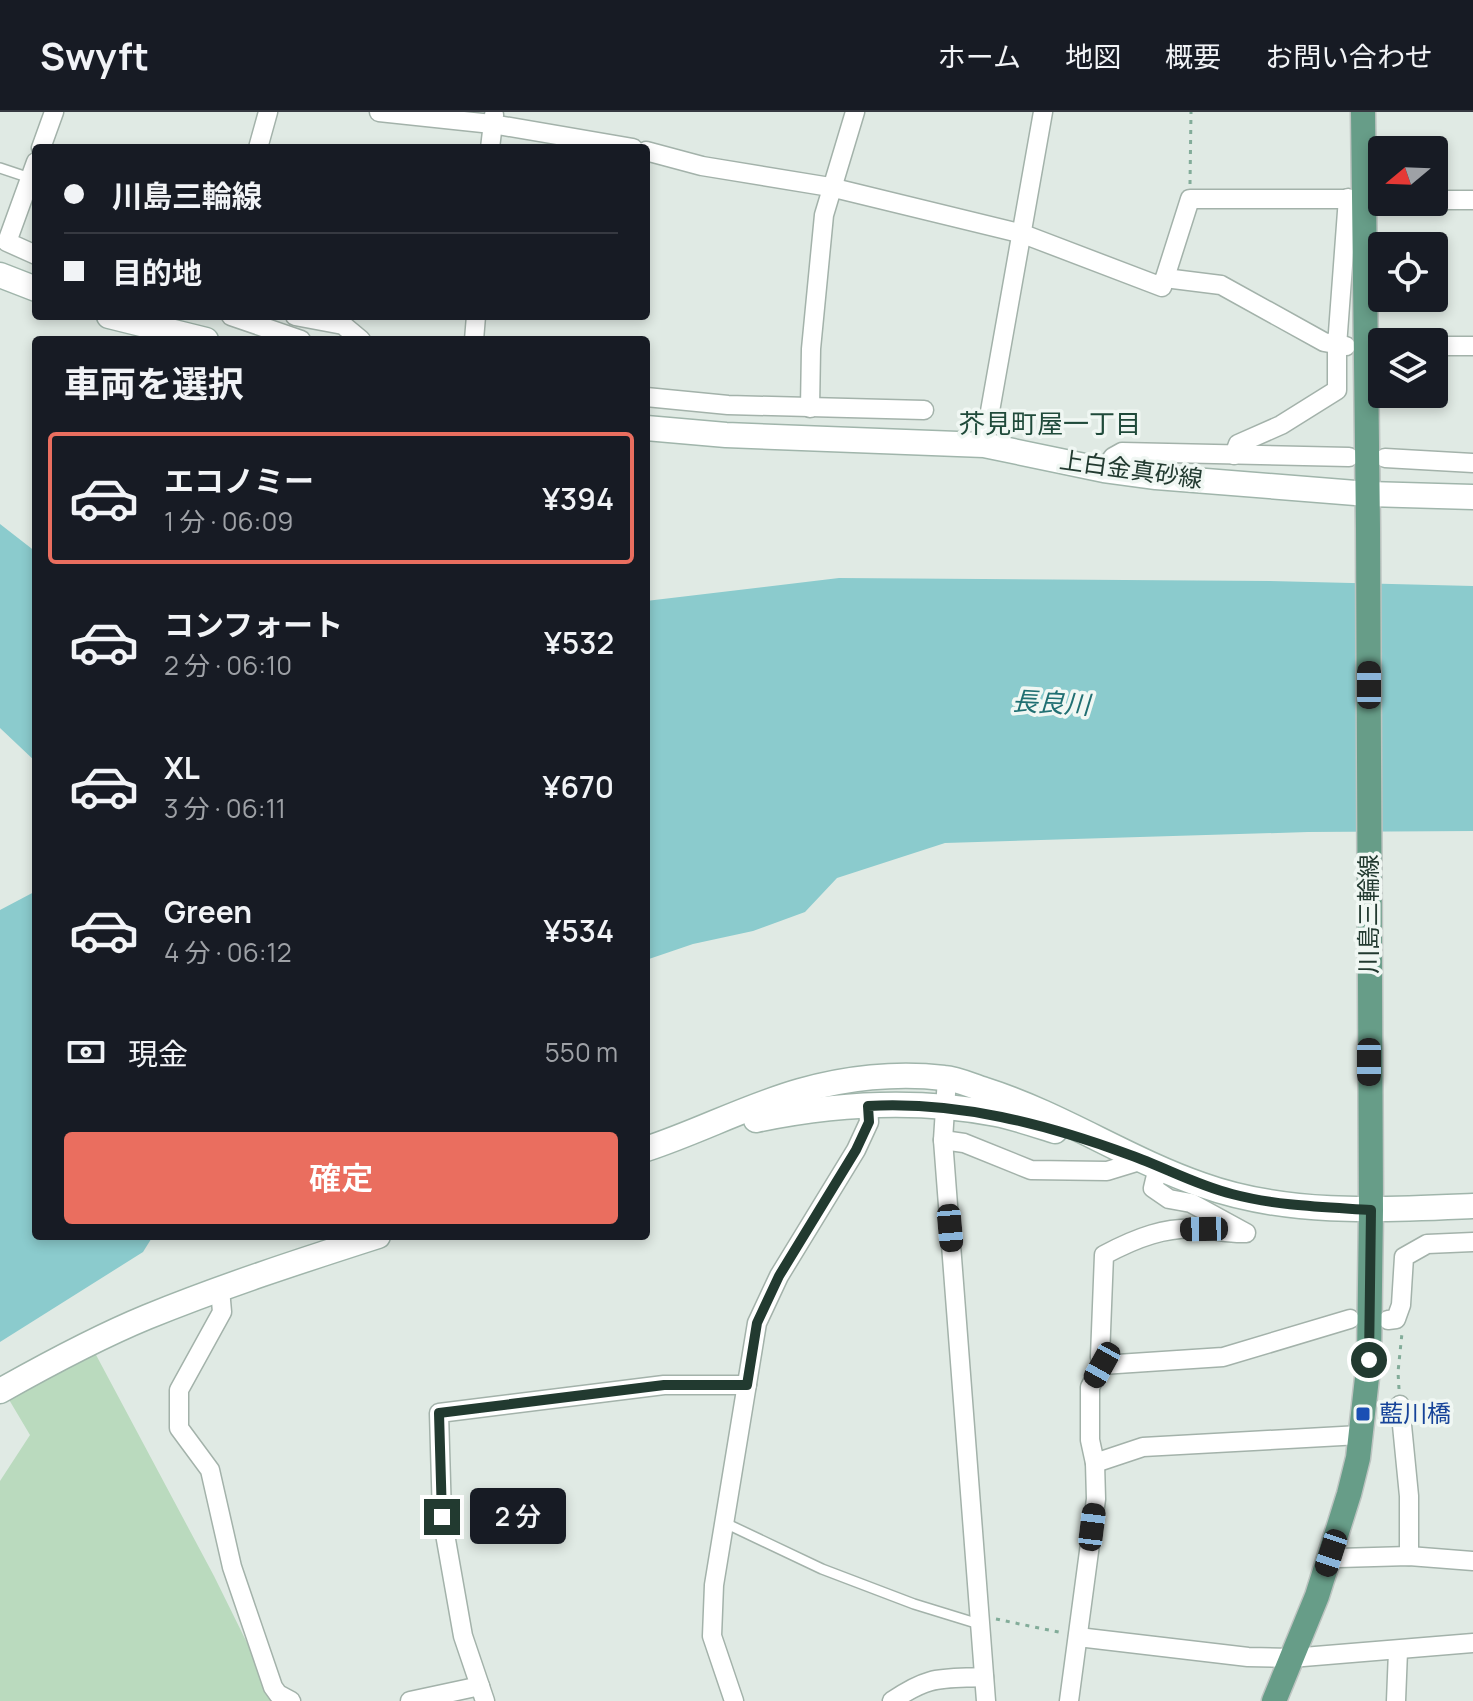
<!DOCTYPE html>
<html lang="ja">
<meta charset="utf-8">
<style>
:root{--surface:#171b24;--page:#20242c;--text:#f1f3f6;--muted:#9ea1a6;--line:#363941;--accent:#ea6e5f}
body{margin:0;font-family:Manrope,"Noto Sans JP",sans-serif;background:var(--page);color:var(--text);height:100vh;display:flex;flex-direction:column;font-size:30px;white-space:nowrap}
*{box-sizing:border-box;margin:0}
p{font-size:26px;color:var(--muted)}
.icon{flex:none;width:44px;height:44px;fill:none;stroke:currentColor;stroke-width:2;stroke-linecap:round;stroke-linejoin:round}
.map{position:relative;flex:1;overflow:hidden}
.details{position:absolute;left:32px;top:224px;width:618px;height:904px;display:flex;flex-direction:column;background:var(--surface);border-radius:8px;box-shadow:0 4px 12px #0003}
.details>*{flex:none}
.banner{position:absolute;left:32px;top:32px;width:618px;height:176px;border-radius:8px;box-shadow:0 4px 12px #0003;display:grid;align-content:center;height:176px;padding:0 32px;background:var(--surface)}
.needle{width:52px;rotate:251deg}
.buttons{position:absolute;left:1368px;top:24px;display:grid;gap:16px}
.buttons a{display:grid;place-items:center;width:80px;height:80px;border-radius:8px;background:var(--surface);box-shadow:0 4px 12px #0003;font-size:40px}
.end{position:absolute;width:36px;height:36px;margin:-18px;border:10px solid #223a30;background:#fff;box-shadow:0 0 0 4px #fff}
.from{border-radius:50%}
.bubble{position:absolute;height:56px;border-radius:8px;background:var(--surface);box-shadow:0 4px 12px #0003;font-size:26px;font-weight:600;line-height:56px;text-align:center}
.car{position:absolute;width:24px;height:48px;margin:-24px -12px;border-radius:10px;box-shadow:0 0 6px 2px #0007;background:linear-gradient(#222 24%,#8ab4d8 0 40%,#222 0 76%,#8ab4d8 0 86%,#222 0)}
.banner b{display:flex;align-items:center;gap:28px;height:76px;font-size:30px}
.banner b+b{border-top:2px solid var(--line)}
.banner i{width:20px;height:20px;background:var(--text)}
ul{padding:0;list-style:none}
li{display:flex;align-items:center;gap:24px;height:132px;margin:0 16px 12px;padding:0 16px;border:4px solid transparent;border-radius:8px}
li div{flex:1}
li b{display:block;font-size:30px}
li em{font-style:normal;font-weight:600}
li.active{border-color:var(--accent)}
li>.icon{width:72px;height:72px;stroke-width:1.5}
h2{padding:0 32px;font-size:36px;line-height:96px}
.pay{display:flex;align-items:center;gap:20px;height:88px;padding:0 32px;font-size:30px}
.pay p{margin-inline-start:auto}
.primary-button{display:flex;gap:16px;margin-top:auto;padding:16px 32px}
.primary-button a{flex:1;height:92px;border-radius:8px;background:var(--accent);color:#fff;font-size:32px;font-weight:600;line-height:92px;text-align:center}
header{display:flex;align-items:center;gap:48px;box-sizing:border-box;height:112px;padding:0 40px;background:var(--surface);border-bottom:2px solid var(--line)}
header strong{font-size:38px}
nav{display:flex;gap:44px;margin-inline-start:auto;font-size:28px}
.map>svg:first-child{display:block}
</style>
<header>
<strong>Swyft</strong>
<nav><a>ホーム</a><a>地図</a><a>概要</a><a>お問い合わせ</a></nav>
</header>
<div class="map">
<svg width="1473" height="1589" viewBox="0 0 1473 1589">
<rect width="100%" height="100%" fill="#e0eae4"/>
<path fill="#badabe" d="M 95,1241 L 214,1464 L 254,1545 L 282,1589 L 0,1589 L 0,1369 L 30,1323 L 8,1286 Z"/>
<g fill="#8bcbcd">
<path d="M 0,412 L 36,440 L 36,650 L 0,616 Z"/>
<path d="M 839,466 L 1270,469 L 1473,474 L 1473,719 L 1308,720 L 945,731 L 837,766 L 805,800 L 753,819 L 693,832 L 646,848 L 646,489 Z"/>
<path d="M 36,779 L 36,1124 L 153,1124 L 143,1140 L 0,1230 L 0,798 Z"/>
</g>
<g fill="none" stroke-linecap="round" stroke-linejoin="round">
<g stroke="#a3b2aa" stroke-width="12">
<g id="lane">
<path d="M 0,56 L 30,66"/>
<path d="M 725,1411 L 822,1457 L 914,1492 L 979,1512"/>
</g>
</g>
<g stroke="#a3b2aa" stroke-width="21">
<g id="street">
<path d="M 379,0 L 492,12 L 633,36"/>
<path d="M 41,36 L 54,0"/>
<path d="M 258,36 L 268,0"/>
<path d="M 490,36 L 494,3"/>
<path d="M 646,39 L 702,54 L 830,75 L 1023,122 L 1162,175 L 1190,87 L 1382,87"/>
<path d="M 36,50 L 7,130 L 36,143"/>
<path d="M 1434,88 L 1473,88"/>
<path d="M 1165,166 L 1221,173 L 1324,230 L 1346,234"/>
<path d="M 231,204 L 301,228"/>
<path d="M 295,204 L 343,213 L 361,228"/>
<path d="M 474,228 L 476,204"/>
<path d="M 1434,234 L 1473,234"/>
<path d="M 646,285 L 728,293 L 924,298"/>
<path d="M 810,296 L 811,237 L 824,103 L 855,0"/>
<path d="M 984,333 L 1043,0"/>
<path d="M 1234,343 L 1238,332 L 1281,313 L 1337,278 L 1337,234 L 1348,86"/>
<path d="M 1385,346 L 1473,351"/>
<path d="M 1104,358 L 1113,345 L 1122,340 L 1349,345"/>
<path d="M 947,966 L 943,1028 L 986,1589"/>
<path d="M 943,1028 L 964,1031 L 1031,1058 L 1107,1059 L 1143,1048"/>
<path d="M 220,1177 L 222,1200 L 179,1278 L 179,1316 L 210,1358 L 232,1455 L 273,1575 L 278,1582 L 291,1589"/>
<path d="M 1388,1208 L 1396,1207 L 1401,1193 L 1404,1145 L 1427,1132 L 1473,1130"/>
<path d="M 1102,1253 L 1223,1245 L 1350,1207"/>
<path d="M 1400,1293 L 1409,1384 L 1409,1444"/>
<path d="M 1095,1351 L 1143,1335 L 1360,1323"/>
<path d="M 1331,1441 L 1339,1446 L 1409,1444 L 1473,1449"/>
<path d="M 1078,1525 L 1248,1545 L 1291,1546 L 1473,1531"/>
<path d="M 410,1589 L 480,1574"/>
<path d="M 485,1589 L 463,1524 L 442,1405 L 439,1301 L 664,1273 L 747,1273"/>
<path d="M 734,1589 L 712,1524 L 714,1473 L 757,1211 L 779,1164 L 856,1038 L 869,1010 L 868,994"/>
<path d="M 892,1589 C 930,1563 940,1567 984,1565"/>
<path d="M 1069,1589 L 1096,1387 L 1095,1351 L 1090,1328 L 1090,1275 L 1102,1253 L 1100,1245 L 1104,1143 C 1136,1126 1166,1114 1202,1117 C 1218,1118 1230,1122 1246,1121 L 1191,1091 L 1169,1087 L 1153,1076 L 1158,1055"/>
<path d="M 1396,1589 L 1398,1539"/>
</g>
</g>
<g stroke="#a0b5ab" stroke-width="27">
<g id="secondary">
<path d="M 0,163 L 36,177"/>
<path d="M 109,204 L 206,228"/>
<path d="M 646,316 L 726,323 L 984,333 L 1104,358 L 1156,365 L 1368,382 L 1473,385"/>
<path d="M 756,1008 C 833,992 917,987 996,1002 C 1016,1006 1036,1013 1055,1019"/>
<path d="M 646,1037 C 698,1020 747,994 800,979 C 845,966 897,960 944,966 C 958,967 972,974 985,978 C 1061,1002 1127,1047 1202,1073 C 1288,1104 1384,1098 1473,1094"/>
<path d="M 0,1279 C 48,1252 96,1226 147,1205 C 223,1174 300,1149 378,1124"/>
</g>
</g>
<g stroke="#bdc4c1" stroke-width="27">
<path id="primary" d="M 1274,1589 L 1317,1484 L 1349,1382 L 1358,1346 L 1369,1248 L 1371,1098 L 1368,416 L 1363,0"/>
</g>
<g stroke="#82ac99" stroke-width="3" stroke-dasharray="4 6" stroke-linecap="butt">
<path d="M 1190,72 L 1191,0"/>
<path d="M 1399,1277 L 1398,1260 L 1402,1221"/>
<path d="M 996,1507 L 1063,1521"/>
</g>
<use href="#lane" stroke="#fff" stroke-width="9"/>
<use href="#street" stroke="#fff" stroke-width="18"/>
<use href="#secondary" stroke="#fff" stroke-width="24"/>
<use href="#primary" stroke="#679d88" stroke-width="24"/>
</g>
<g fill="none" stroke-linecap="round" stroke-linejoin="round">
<path stroke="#223a30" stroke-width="10" d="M 442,1405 L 439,1301 L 664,1273 L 747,1273 L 757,1211 L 779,1164 L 856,1038 L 869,1010 L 868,994 C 958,989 1046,1012 1130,1043 C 1164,1055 1196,1073 1232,1082 C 1277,1094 1325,1095 1371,1098 L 1369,1248"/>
</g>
<rect fill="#1a4fb4" stroke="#f0f7f3" stroke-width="3" x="1355" y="1294" width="16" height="16" rx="4"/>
<g text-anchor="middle" stroke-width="7" stroke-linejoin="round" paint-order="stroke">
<g font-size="24" fill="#223a30" stroke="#f0f7f3">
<text transform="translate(1131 358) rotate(8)" y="8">上白金真砂線</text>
<text transform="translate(1369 802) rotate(-90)" y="8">川島三輪線</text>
</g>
<g font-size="24" fill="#164399" stroke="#f0f7f3" text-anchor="start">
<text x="1379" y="1310">藍川橋</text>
</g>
<g font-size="26" fill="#1f4a3a" stroke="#f0f7f3">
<text x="1050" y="321">芥見町屋一丁目</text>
</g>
<g font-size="26" font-style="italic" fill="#206f72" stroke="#f0f7f3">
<text transform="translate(1051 591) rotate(3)" y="9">長良川</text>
</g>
</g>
</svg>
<div class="buttons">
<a><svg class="needle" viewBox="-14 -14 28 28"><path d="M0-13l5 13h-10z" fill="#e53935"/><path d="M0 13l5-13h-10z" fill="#9ea1a6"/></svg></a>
<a><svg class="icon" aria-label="locate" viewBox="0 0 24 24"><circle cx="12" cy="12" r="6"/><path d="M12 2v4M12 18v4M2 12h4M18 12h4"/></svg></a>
<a><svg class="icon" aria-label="layers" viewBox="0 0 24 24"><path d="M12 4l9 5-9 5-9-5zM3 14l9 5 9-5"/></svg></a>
</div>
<i class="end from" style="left:1369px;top:1248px"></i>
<i class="end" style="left:442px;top:1405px"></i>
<div class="bubble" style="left:470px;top:1376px;width:96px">2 分</div>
<i class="car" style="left:1369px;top:573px;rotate:0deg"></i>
<i class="car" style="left:1369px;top:950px;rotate:180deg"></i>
<i class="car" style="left:950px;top:1116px;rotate:175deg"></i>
<i class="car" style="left:1204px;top:1117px;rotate:269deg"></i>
<i class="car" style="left:1102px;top:1253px;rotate:209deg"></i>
<i class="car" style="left:1092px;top:1415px;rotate:7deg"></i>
<i class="car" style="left:1331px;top:1441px;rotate:198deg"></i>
<div class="banner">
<b><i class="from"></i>川島三輪線</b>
<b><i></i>目的地</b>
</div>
<section class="details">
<h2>車両を選択</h2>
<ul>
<li class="active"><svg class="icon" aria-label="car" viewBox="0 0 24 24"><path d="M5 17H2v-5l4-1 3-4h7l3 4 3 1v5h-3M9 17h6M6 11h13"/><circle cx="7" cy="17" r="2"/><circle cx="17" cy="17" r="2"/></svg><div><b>エコノミー</b><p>1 分 · 06:09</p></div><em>¥394</em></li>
<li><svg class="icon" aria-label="car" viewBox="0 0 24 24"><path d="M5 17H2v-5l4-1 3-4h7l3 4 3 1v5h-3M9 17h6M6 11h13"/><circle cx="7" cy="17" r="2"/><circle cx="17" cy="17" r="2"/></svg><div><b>コンフォート</b><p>2 分 · 06:10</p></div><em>¥532</em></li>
<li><svg class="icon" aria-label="car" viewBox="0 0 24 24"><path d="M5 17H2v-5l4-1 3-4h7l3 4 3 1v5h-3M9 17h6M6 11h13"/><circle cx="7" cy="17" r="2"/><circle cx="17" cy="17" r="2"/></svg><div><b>XL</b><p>3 分 · 06:11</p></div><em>¥670</em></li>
<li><svg class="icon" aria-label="car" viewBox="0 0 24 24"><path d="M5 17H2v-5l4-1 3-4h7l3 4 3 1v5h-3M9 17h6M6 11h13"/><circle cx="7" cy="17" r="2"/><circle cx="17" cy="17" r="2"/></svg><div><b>Green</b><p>4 分 · 06:12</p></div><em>¥534</em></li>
</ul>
<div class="pay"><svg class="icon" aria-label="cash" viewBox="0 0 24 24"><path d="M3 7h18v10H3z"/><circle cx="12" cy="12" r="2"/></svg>現金<p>550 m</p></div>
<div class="primary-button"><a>確定</a></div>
</section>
</div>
